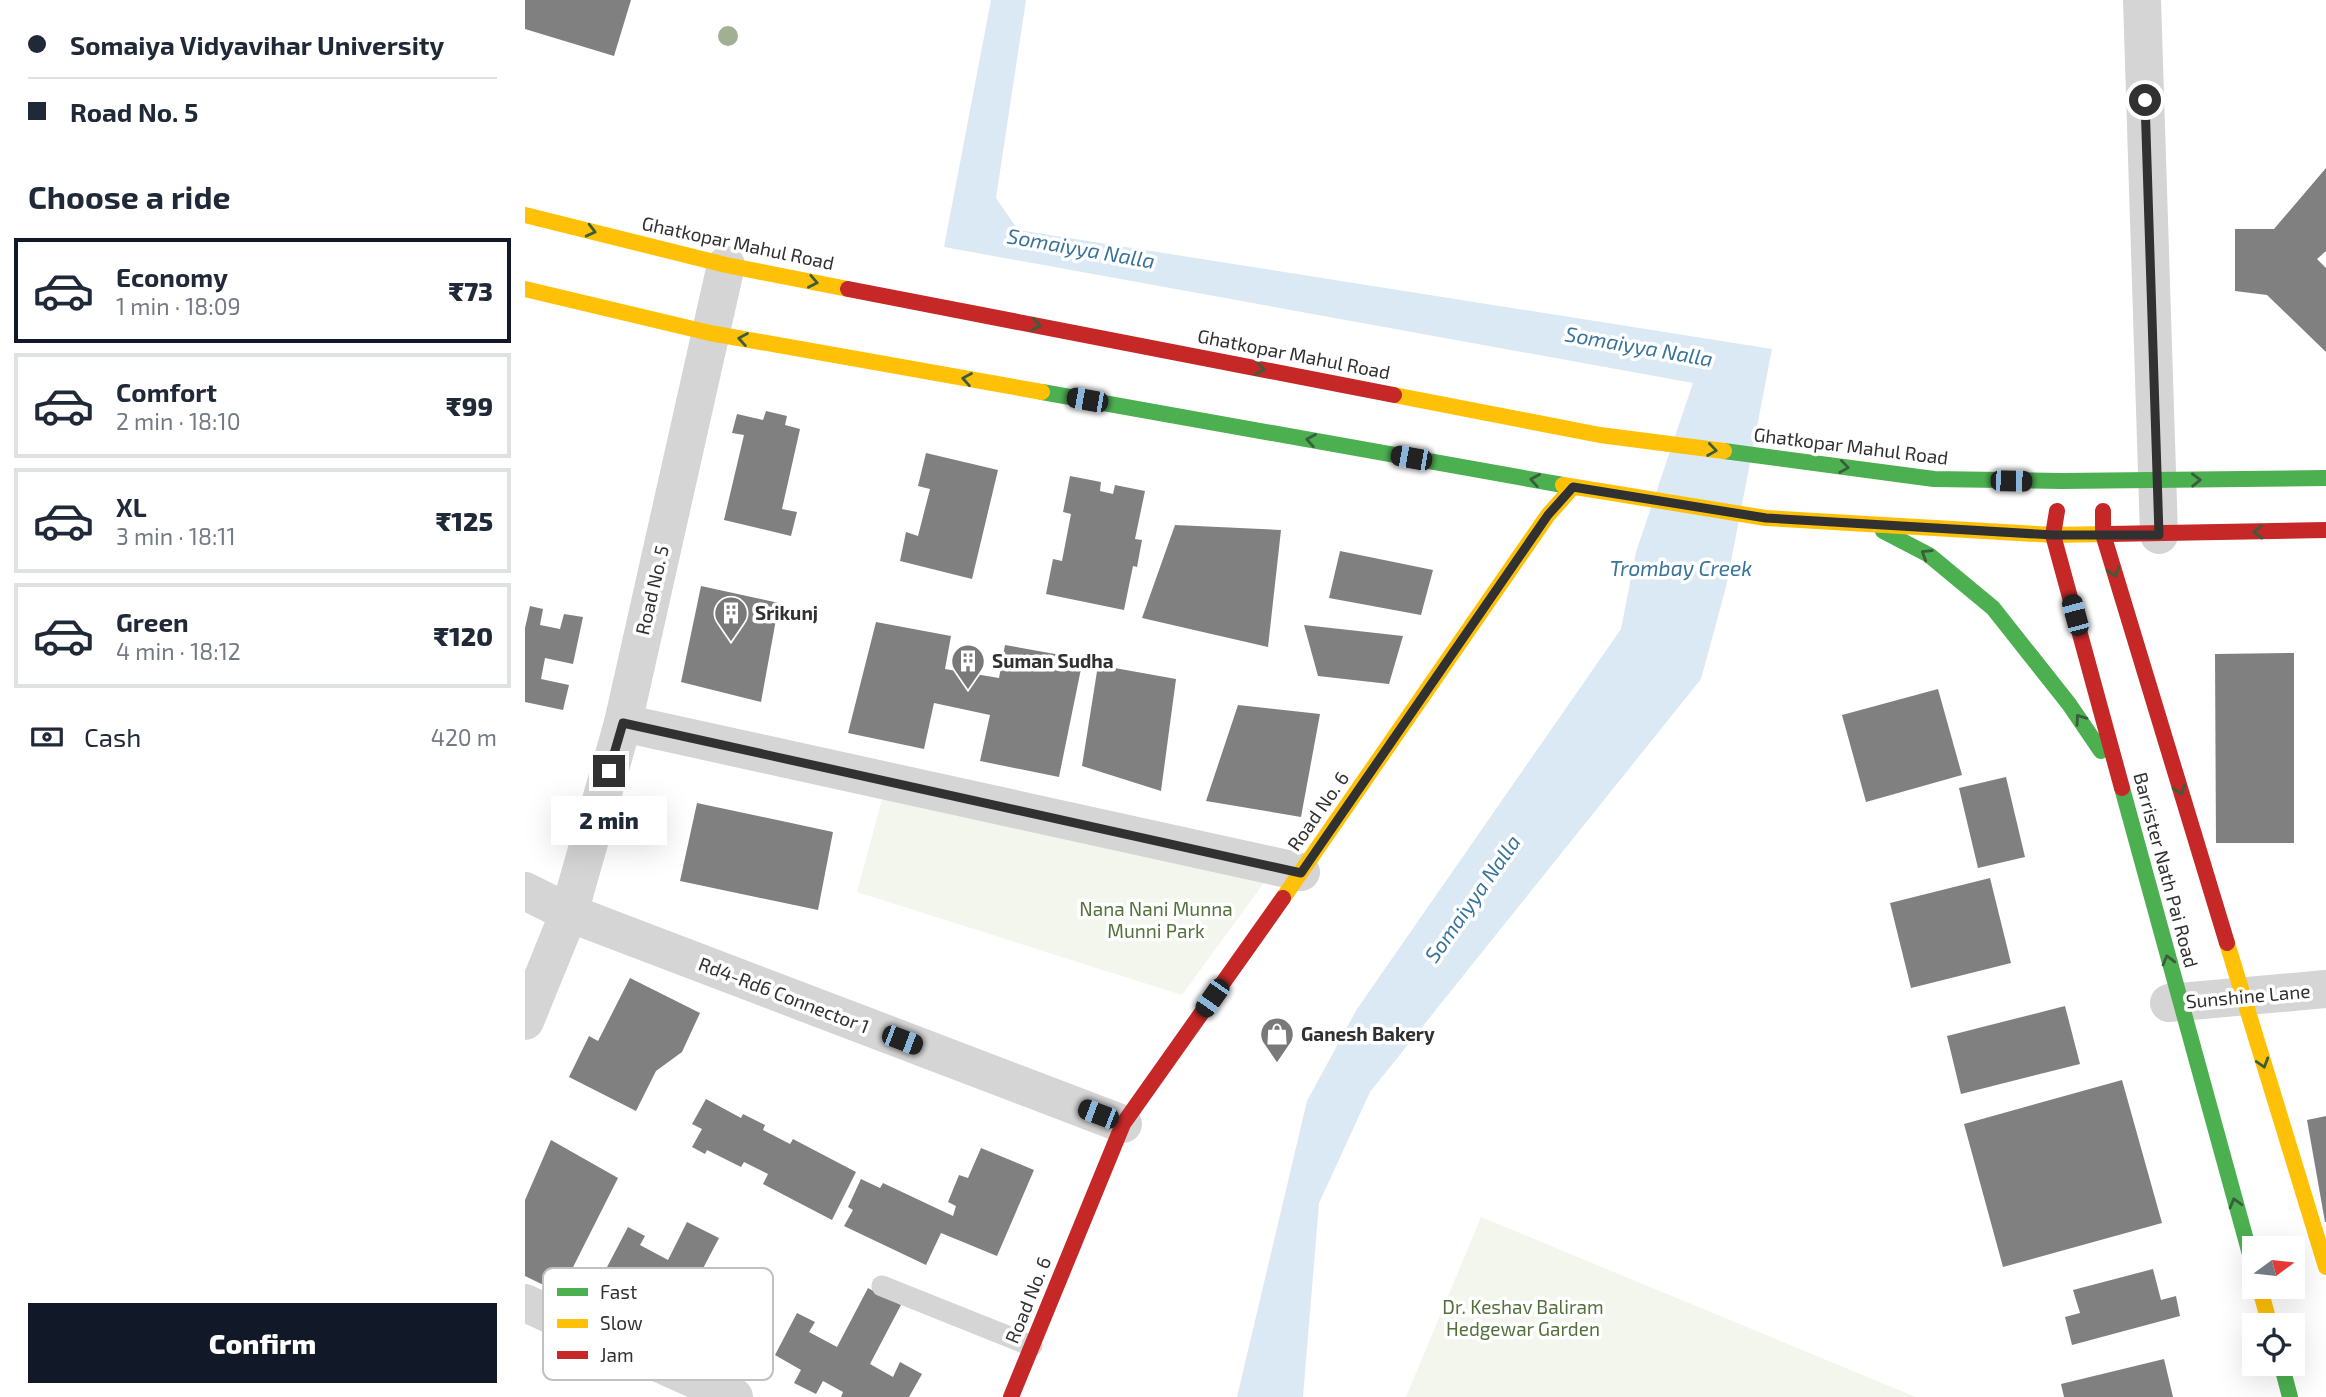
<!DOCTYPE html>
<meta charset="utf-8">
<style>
:root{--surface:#fff;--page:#f2f2f3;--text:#1f2937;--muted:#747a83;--line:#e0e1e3;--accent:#111827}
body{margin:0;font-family:"Exo 2",sans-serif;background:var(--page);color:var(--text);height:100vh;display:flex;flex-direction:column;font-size:26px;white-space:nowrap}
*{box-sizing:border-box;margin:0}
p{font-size:23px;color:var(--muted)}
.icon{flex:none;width:38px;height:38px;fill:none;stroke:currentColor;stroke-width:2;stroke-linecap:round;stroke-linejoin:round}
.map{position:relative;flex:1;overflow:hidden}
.panel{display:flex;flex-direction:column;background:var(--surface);width:525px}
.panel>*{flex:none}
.hud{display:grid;align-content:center;height:154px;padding:0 28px;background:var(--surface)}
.needle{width:46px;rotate:75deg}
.controls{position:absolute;left:1717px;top:1236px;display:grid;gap:14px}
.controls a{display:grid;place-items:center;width:63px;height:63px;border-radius:0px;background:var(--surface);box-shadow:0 7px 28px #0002;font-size:35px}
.end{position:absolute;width:32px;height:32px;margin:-16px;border:9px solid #313131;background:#fff;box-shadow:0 0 0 4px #fff}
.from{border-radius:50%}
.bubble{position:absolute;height:49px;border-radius:0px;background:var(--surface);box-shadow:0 7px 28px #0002;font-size:23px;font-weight:800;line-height:49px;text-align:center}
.car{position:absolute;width:21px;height:42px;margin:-21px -10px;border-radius:9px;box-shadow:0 0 5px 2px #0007;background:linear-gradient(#222 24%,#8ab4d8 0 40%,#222 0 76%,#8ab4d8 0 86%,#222 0)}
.hud b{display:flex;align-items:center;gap:24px;height:66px;font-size:26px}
.hud b+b{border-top:2px solid var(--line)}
.hud i{width:18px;height:18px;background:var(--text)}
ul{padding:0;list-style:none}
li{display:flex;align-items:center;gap:21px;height:105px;margin:0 14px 10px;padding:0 14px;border:4px solid var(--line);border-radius:0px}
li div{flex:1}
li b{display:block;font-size:26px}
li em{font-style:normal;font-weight:800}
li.selected{border-color:var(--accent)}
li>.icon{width:63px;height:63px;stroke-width:1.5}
h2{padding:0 28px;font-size:32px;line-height:84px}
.pay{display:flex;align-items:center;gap:18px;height:77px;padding:0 28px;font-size:26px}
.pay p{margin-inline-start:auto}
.button{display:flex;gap:14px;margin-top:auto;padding:14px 28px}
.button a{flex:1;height:80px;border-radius:0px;background:var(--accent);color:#fff;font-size:28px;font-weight:800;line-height:80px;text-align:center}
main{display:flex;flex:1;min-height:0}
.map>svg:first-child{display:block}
</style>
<main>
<section class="panel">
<div class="hud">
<b><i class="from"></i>Somaiya Vidyavihar University</b>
<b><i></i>Road No. 5</b>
</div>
<h2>Choose a ride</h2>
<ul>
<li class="selected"><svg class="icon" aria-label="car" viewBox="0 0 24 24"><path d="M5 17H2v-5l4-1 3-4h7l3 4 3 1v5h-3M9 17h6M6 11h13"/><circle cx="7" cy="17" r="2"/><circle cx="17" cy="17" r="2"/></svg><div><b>Economy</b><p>1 min · 18:09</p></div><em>₹73</em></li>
<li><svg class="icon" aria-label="car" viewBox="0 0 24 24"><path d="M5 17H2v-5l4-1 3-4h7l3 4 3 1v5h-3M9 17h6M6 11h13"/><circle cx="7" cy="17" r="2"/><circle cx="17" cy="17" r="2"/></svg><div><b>Comfort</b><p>2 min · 18:10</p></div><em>₹99</em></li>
<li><svg class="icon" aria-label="car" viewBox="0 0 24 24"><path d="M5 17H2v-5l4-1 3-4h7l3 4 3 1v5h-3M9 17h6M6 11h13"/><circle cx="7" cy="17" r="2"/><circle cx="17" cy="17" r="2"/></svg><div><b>XL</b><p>3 min · 18:11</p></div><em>₹125</em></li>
<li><svg class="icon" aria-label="car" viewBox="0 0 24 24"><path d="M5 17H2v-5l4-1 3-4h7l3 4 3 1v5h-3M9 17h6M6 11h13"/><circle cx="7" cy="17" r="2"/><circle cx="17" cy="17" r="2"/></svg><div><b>Green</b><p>4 min · 18:12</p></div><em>₹120</em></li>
</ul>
<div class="pay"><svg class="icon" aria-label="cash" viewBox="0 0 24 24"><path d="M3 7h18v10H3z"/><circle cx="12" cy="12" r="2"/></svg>Cash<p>420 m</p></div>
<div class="button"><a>Confirm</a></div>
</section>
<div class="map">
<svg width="1801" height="1397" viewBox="0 0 1801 1397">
<rect width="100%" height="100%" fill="#fff"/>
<g fill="#f2f6ed">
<path d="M 359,792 L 741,880 L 657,995 L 332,892 Z"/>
<path d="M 956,1217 L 1391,1397 L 881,1397 Z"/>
</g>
<path fill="#dae9f4" d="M 466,0 L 501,0 L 471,198 L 493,230 L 1247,349 L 1201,587 L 1176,679 L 845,1092 L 794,1203 L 778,1397 L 712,1397 L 782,1101 L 832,1009 L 1096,629 L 1111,552 L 1168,383 L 419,247 Z"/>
<g fill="#808080">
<path d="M 0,0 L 106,0 L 89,56 L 0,29 Z"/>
<path d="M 1801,168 L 1801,251 L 1792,259 L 1801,268 L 1801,352 L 1742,295 L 1710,291 L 1710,229 L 1749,229 Z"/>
<path d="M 241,411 L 262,416 L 260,425 L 275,429 L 257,509 L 272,512 L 266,536 L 199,520 L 219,435 L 207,433 L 212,414 L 238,420 Z"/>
<path d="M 401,453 L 473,470 L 447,579 L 375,561 L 381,532 L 393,536 L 405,489 L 393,486 Z"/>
<path d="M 545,476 L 576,482 L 575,491 L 588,494 L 590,485 L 620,491 L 610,539 L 617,540 L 612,567 L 608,566 L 599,610 L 521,594 L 528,559 L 537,561 L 546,514 L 538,512 Z"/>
<path d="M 650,525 L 756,530 L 743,647 L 617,618 Z"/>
<path d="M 815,551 L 908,570 L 896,615 L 804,598 Z"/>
<path d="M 176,586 L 254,603 L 236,702 L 156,682 Z"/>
<path d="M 5,606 L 18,609 L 15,625 L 35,629 L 39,614 L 58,617 L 48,664 L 20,658 L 16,679 L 44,685 L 38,710 L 0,702 L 0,628 Z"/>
<path d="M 351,622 L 426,636 L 420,669 L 474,678 L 480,645 L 558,659 L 534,777 L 455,761 L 465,715 L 409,703 L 399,749 L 323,733 Z"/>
<path d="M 779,625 L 878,636 L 864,684 L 793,676 Z"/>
<path d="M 1769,653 L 1769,843 L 1691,843 L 1690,654 Z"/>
<path d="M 573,665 L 651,679 L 636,791 L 557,766 Z"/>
<path d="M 1413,689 L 1437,775 L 1341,802 L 1317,715 Z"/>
<path d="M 713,705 L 795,714 L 776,817 L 681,801 Z"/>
<path d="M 1481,777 L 1500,857 L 1453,868 L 1434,788 Z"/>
<path d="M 172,803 L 308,832 L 293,910 L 155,881 Z"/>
<path d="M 1465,878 L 1486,963 L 1386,988 L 1365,903 Z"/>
<path d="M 105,978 L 175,1013 L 157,1052 L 131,1071 L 111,1111 L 44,1077 L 64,1036 L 73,1041 Z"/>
<path d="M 1540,1006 L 1555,1064 L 1436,1094 L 1422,1036 Z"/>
<path d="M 1597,1080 L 1637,1223 L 1478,1267 L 1439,1124 Z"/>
<path d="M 181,1099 L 216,1118 L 218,1114 L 240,1125 L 238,1130 L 265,1144 L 268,1139 L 331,1172 L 307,1220 L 238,1184 L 243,1174 L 219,1162 L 216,1167 L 182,1150 L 180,1154 L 167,1147 L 177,1129 L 167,1124 Z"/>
<path d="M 1801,1116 L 1801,1222 L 1800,1222 L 1782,1120 Z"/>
<path d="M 26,1140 L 93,1178 L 35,1293 L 0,1276 L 0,1200 Z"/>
<path d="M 456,1148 L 509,1170 L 472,1256 L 416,1233 L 401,1265 L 319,1226 L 328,1210 L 323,1207 L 336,1179 L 355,1188 L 358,1183 L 428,1216 L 431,1206 L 423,1202 L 434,1175 L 443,1178 Z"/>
<path d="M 162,1222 L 194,1238 L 174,1276 L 200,1289 L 206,1277 L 227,1288 L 204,1333 L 81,1269 L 103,1227 L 120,1236 L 115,1245 L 143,1260 Z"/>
<path d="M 1628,1269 L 1636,1300 L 1651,1296 L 1655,1316 L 1547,1345 L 1540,1317 L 1555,1313 L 1548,1290 Z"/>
<path d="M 343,1288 L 376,1305 L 345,1364 L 368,1377 L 375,1362 L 397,1374 L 384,1397 L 316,1397 L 318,1392 L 298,1381 L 291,1394 L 269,1383 L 276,1370 L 250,1355 L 272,1313 L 290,1322 L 284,1332 L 312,1347 Z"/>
<path d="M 1639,1359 L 1648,1397 L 1539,1397 L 1536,1384 Z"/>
</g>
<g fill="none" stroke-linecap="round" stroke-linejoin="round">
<path stroke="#d5d5d5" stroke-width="21" d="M 357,1286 L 507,1346"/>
<g stroke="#d5d5d5" stroke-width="38">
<path d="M 1617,0 L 1634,535"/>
<path d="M 98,723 L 776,872"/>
<path d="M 0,891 L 44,913 L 598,1124"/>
<path d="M 1644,1003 L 1801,989"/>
<path d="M 0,1021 L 44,913 L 98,723 L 201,265"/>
<path d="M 0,1303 L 209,1397"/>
</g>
<g stroke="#4caf50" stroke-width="16">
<path d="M 517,392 L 1038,485"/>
<path d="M 1199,451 L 1409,479 L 1537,481 L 1801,478"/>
<path d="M 1358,531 L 1404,555 L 1468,608 L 1544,704 L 1576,751"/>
<path d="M 1597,788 L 1729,1269"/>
<path d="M 1756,1363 L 1765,1397"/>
</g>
<g stroke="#ffc107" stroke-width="16">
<path d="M 0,215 L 201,265 L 323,289"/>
<path d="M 0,289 L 185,333 L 517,392"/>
<path d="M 869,395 L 1075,435 L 1199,451"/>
<path d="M 1038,485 L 1241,518 L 1528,535 L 1583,534"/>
<path d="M 758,898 L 1023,515 L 1048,487"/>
<path d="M 1702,943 L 1801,1267"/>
<path d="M 1734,1286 L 1745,1325"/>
</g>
<g stroke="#c62828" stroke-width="16">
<path d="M 323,289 L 869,395"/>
<path d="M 1532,511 L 1528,535 L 1597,788"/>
<path d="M 1578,511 L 1578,534 L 1702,943"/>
<path d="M 1583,534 L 1801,530"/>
<path d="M 486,1397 L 598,1124 L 758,898"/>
</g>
</g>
<circle fill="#a1b093" cx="203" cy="36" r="10"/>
<defs><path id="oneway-chevron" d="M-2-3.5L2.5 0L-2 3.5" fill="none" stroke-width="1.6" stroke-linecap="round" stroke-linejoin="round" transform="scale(1.75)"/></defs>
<g stroke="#3a5d3c">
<use href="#oneway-chevron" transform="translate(66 231) rotate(14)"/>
<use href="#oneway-chevron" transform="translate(288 282) rotate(11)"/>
<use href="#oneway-chevron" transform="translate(511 325) rotate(11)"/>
<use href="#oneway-chevron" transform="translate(218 339) rotate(-170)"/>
<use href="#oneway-chevron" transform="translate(735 369) rotate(11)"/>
<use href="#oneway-chevron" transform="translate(442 379) rotate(-170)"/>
<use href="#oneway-chevron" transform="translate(786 440) rotate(-170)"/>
<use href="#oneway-chevron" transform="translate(1187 450) rotate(8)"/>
<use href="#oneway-chevron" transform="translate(1319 467) rotate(8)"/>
<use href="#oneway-chevron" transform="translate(1010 480) rotate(-170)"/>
<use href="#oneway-chevron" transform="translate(1671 480) rotate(-1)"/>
<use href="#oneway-chevron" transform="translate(1733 532) rotate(178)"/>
<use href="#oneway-chevron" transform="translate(1401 554) rotate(-148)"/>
<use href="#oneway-chevron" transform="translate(1589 572) rotate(73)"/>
<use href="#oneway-chevron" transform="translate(1555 719) rotate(-125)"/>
<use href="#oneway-chevron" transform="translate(1655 790) rotate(73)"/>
<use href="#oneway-chevron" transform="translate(1643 960) rotate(-105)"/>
<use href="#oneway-chevron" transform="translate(1738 1063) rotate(73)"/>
<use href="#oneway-chevron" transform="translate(1710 1203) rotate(-106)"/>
</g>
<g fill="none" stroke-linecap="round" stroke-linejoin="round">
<path stroke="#313131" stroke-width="9" d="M 84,771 L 98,723 L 776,873 L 1023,515 L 1048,487 L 1241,518 L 1528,535 L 1634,535 L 1620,100"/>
</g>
<defs>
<g id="building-pin" transform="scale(1.75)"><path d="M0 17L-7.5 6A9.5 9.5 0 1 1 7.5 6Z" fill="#797979" stroke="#fff"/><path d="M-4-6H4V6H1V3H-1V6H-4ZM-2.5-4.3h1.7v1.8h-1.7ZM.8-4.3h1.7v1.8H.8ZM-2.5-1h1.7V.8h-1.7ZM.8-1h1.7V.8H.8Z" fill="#fff"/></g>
<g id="shop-pin" transform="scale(1.75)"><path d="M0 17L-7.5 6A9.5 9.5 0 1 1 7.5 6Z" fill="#797979" stroke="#fff"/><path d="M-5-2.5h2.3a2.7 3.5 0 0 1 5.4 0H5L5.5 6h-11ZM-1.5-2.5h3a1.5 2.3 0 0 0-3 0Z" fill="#fff"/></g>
</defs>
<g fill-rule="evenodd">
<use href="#building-pin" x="206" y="613"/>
<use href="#building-pin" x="443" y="661"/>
<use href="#shop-pin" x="752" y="1034"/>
</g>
<g text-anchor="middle" stroke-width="7" stroke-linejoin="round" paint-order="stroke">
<g font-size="19" fill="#313131" stroke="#fff">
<text transform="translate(213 243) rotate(12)" y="7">Ghatkopar Mahul Road</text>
<text transform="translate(769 354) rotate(11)" y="7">Ghatkopar Mahul Road</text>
<text transform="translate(1326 446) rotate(7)" y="7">Ghatkopar Mahul Road</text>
<text transform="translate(127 590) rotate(-77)" y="7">Road No. 5</text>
<text transform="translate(793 811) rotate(-55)" y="7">Road No. 6</text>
<text transform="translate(1641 870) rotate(75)" y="7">Barrister Nath Pai Road</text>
<text transform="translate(259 995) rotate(21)" y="7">Rd4-Rd6 Connector 1</text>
<text transform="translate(1723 996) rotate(-5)" y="7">Sunshine Lane</text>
<text transform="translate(503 1300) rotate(-68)" y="7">Road No. 6</text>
</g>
<g font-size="19" font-weight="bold" fill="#313131" stroke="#fff" text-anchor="start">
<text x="230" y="620">Srikunj</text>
<text x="467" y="668">Suman Sudha</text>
<text x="776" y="1041">Ganesh Bakery</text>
</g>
<g font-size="19" fill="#54703b" stroke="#fff">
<text x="631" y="916">Nana Nani Munna<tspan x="631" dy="22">Munni Park</tspan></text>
<text x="998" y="1314">Dr. Keshav Baliram<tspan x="998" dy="22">Hedgewar Garden</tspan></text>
</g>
<g font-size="21" font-style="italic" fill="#387499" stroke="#fff">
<text transform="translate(556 249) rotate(10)" y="7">Somaiyya Nalla</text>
<text transform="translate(1114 347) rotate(10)" y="7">Somaiyya Nalla</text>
<text x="1156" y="576">Trombay Creek</text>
<text transform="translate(948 899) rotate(-55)" y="7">Somaiyya Nalla</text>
</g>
</g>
<rect x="18" y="1268" width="230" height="112" rx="10" fill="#fff" stroke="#c1c1c1" stroke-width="2"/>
<rect x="32" y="1288" width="31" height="8" fill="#4caf50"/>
<rect x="32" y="1319" width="31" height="9" fill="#ffc107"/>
<rect x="32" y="1351" width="31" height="8" fill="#c62828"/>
<g font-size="19" fill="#313131">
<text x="75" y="1299">Fast</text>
<text x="75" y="1330">Slow</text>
<text x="75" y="1362">Jam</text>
</g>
</svg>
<div class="controls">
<a><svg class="needle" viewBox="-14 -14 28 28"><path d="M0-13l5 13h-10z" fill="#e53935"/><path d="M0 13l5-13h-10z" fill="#747a83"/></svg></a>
<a><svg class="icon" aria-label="locate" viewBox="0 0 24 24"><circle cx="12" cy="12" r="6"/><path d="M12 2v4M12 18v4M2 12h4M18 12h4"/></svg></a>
</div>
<i class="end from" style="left:1620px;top:100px"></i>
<i class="end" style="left:84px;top:771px"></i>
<div class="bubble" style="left:26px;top:796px;width:116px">2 min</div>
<i class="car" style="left:562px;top:400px;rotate:280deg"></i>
<i class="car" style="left:886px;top:458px;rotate:280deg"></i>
<i class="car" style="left:1486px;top:481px;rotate:91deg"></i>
<i class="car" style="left:1550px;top:615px;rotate:345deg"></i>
<i class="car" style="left:687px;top:998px;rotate:215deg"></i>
<i class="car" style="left:377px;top:1040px;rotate:111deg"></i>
<i class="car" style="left:573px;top:1114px;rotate:291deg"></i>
</div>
</main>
